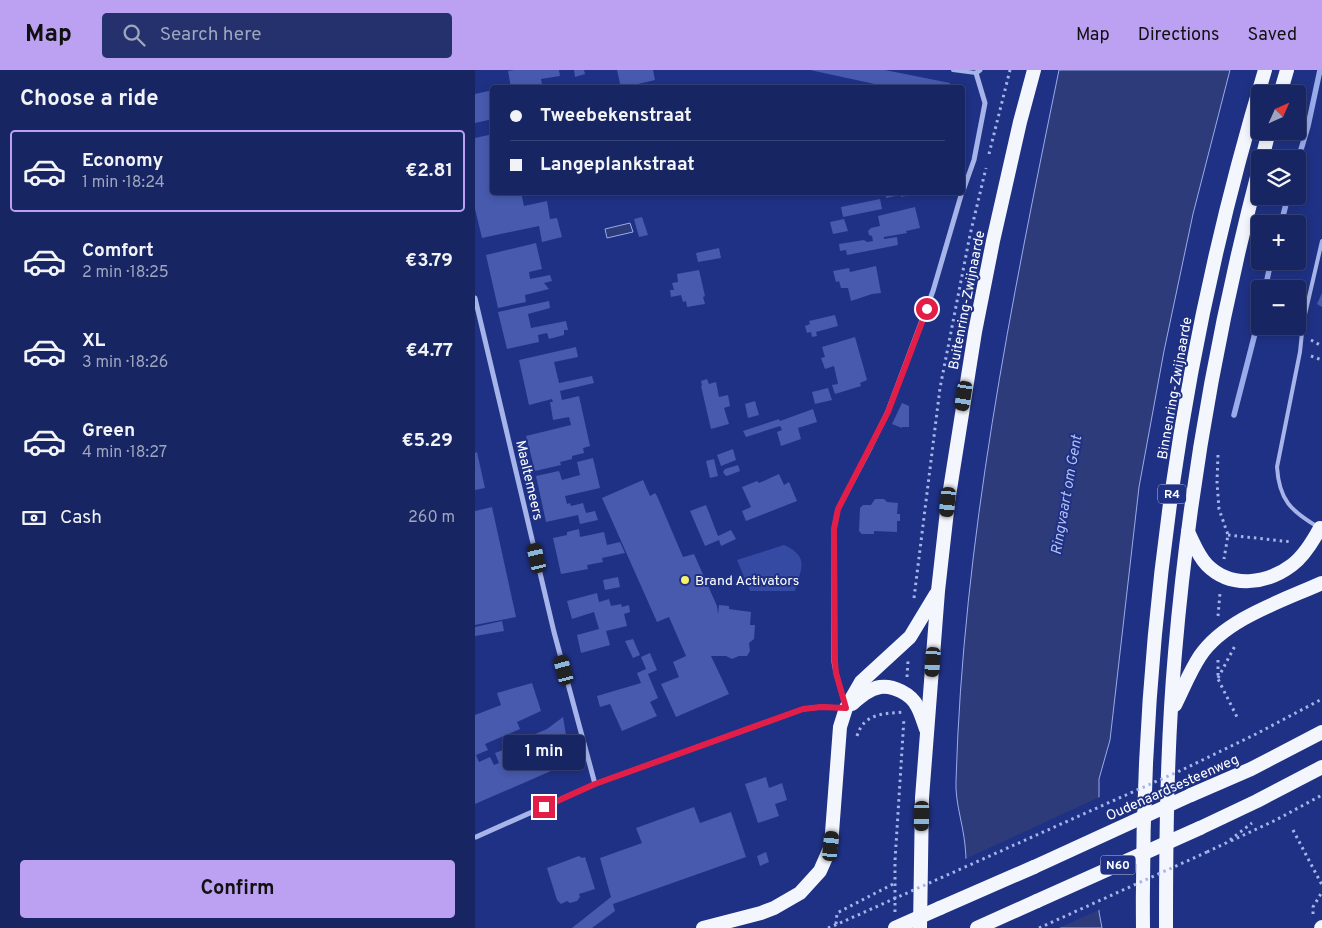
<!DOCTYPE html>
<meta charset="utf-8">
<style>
:root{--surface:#172563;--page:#24316c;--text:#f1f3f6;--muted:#9ea5be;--line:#364278;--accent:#bca0f2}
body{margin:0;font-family:Overpass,sans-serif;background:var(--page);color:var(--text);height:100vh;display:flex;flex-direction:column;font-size:19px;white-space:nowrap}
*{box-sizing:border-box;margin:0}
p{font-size:16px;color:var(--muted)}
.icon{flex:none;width:28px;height:28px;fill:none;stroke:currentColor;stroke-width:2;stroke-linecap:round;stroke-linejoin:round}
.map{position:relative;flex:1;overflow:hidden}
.drawer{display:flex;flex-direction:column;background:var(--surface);width:475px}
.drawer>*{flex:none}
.guide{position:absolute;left:15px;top:15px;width:475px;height:110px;border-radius:5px;box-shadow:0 2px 8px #0003,0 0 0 1px var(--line);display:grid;align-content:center;height:110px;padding:0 20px;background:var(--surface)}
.needle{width:32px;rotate:45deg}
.buttons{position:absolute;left:776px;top:15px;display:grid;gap:10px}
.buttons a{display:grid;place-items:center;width:55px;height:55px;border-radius:5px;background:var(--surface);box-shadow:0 2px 8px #0003,0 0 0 1px var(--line);font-size:25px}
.end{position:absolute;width:22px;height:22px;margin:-11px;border:6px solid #e11d48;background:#fff;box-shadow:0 0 0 2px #fff}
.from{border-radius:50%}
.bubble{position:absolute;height:35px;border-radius:5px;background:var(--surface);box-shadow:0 2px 8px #0003,0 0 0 1px var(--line);font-size:16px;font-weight:700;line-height:35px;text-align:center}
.car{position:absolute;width:15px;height:30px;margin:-15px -8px;border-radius:6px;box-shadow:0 0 4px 1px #0007;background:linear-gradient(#222 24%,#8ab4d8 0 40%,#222 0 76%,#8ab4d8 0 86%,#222 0)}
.guide b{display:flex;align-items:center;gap:18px;height:48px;font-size:19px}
.guide b+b{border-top:1px solid var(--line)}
.guide i{width:12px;height:12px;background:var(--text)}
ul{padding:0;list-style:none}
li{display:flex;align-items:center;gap:15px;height:82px;margin:0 10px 8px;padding:0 10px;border:2px solid transparent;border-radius:5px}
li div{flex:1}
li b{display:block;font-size:19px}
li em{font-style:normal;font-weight:700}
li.active{border-color:var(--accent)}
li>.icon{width:45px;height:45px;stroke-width:1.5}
h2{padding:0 20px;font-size:22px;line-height:60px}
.pay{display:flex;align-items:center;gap:12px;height:55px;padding:0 20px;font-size:19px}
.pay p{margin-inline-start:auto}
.action{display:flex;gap:10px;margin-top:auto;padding:10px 20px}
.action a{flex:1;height:58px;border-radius:5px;background:var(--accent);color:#111;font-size:20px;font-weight:700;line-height:58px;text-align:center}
header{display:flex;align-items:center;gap:30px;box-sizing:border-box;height:70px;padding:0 25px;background:var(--accent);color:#111}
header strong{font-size:24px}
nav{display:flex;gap:28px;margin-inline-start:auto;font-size:18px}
.search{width:350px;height:45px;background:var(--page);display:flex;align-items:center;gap:12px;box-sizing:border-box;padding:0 18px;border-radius:5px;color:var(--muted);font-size:19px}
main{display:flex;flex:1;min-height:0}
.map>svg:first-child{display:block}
</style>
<header>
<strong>Map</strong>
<div class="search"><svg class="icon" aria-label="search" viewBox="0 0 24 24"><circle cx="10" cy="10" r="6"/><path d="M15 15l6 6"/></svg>Search here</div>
<nav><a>Map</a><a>Directions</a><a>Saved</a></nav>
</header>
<main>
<section class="drawer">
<h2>Choose a ride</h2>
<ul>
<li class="active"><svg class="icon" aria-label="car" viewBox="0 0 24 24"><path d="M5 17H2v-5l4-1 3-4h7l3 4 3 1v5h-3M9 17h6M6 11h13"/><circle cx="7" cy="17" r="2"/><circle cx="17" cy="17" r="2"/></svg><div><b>Economy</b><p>1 min · 18:24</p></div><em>€2.81</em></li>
<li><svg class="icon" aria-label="car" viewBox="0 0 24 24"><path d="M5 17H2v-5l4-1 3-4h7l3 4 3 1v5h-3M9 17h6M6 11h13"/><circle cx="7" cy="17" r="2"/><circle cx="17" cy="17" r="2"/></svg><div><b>Comfort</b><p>2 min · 18:25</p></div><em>€3.79</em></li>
<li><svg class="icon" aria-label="car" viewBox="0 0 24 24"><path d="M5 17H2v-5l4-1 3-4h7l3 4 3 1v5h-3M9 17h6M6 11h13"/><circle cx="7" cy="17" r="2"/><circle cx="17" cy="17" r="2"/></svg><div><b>XL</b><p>3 min · 18:26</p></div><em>€4.77</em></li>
<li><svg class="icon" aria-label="car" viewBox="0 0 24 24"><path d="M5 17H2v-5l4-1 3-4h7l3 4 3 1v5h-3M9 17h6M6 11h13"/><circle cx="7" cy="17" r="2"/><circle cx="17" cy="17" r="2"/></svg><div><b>Green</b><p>4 min · 18:27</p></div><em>€5.29</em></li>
</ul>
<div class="pay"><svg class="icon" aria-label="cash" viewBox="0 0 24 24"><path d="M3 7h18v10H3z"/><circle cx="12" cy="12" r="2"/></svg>Cash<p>260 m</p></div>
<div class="action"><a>Confirm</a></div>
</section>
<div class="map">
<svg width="847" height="858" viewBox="0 0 847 858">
<rect width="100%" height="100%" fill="#1f3184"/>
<path fill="#354ba3" d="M 309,475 C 335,487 326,498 320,521 L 275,521 L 262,490 Z"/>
<g fill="#2e3b7a" stroke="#9aabeb">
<path d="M 584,0 L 755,0 L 718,144 L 689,281 L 664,417 L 635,670 L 624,709 L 624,842 L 627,858 L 489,858 C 490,831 493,802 490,775 C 488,754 480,732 481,711 C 488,471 536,234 584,0 Z"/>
<path d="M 155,153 L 158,162 L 132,168 L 130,159 Z"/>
</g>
<path fill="#1f3184" d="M 627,726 L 626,839 L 584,858 L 487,858 L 488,790 Z"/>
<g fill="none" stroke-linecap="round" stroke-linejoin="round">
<g stroke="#9aabeb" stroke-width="5.5">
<path d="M 822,93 L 833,56 L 845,0"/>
<path d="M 806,154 L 813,126"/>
<path d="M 790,219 L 796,191"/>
<path d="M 759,345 L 785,244"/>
</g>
</g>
<g fill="#475aad">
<path d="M 39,0 L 84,0 L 85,6 L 66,9 L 67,15 L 59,18 L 36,18 L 33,1 Z"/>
<path d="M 99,0 L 109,0 L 110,4 L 100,7 Z"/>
<path d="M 142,0 L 178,0 L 180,10 L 146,18 Z"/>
<path d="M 335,0 L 410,0 L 475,13 L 474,18 L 418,18 Z"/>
<path d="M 18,20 L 18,49 L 0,53 L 0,24 Z"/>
<path d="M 18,64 L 18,122 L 46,122 L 49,136 L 72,131 L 75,149 L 82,148 L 87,167 L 67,172 L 64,156 L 7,168 L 0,139 L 0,68 Z"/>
<path d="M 410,122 L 446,122 L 446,123 L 426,127 L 426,125 L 411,128 Z"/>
<path d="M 405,129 L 407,139 L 368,147 L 366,137 Z"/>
<path d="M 440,137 L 445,158 L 431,161 L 432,163 L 409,167 L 409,169 L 422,167 L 423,175 L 372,185 L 371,180 L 365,181 L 364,174 L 389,170 L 392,172 L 398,171 L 397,166 L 394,165 L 393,161 L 396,158 L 405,156 L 403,146 Z"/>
<path d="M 167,147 L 173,165 L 164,167 L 159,149 Z"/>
<path d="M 369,149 L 373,161 L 358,164 L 355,152 Z"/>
<path d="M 61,173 L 67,199 L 54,202 L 55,209 L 75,205 L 77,211 L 69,213 L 74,219 L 50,225 L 51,232 L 23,238 L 11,185 Z"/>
<path d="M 244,178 L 246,188 L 223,192 L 221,183 Z"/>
<path d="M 401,196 L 406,223 L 397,224 L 376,231 L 373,218 L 366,218 L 364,211 L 361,212 L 358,201 L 374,198 L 375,202 Z"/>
<path d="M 224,200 L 230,226 L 228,227 L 230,234 L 212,237 L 211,231 L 208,232 L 206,225 L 196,227 L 195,220 L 199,220 L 197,213 L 203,212 L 202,204 Z"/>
<path d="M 847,223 L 847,237 L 842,234 Z"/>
<path d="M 74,231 L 75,238 L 53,244 L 56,258 L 91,251 L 93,260 L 89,260 L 89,265 L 74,269 L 72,263 L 63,265 L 64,272 L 32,279 L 23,242 Z"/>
<path d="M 360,245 L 363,256 L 341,262 L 342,266 L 337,267 L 336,262 L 332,263 L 330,256 L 335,254 L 334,251 Z"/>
<path d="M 380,267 L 392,310 L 385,313 L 386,316 L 360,324 L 357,315 L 363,314 L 359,296 L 350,299 L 346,288 L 350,287 L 347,277 Z"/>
<path d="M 101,277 L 103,287 L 79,292 L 84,313 L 117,306 L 119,313 L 85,321 L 87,330 L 104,326 L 115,376 L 108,378 L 109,383 L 97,386 L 97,389 L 85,392 L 86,395 L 60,401 L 51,366 L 96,355 L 94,347 L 78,350 L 75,332 L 78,332 L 77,329 L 54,335 L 44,290 Z"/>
<path d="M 232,309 L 234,314 L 241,312 L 244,327 L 253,325 L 255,336 L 249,338 L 254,354 L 236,359 L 226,316 L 227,316 L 226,311 Z"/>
<path d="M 353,318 L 357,330 L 340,334 L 337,322 Z"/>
<path d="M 280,331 L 284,345 L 273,348 L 270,334 Z"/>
<path d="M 427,333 L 434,336 L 434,357 L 427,357 L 427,358 L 417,354 Z"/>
<path d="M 338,339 L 342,352 L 323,358 L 326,369 L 306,376 L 302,362 L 307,360 L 305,356 L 271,367 L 268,361 L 304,349 L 305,351 Z"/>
<path d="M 258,379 L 261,390 L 246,396 L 242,385 Z"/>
<path d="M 2,382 L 10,418 L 0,420 L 0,383 Z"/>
<path d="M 118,388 L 125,418 L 90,426 L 92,434 L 95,433 L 96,436 L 108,433 L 111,443 L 120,441 L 123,450 L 105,454 L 103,445 L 71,452 L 61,406 L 84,401 L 87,410 L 105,405 L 102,392 Z"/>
<path d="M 239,389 L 243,406 L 235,408 L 231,391 Z"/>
<path d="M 263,395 L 265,401 L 252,406 L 250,405 L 248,402 L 250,399 Z"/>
<path d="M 304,404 L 309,415 L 314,412 L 322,431 L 271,451 L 267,441 L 276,437 L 267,417 L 282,411 L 284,413 Z"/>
<path d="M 168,410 L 175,426 L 180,423 L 182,426 L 208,487 L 219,484 L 242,536 L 243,544 L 244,535 L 254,536 L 254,539 L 276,542 L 275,555 L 280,555 L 279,569 L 274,573 L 275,581 L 272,586 L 264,586 L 257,589 L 251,586 L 236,586 L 254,624 L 201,647 L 186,614 L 204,607 L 198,592 L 211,586 L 194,547 L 182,552 L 127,428 Z"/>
<path d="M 400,429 L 409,429 L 412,432 L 423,433 L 422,444 L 425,444 L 425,451 L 422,451 L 422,462 L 399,461 L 399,464 L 387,464 L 384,461 L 385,438 L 388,435 L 396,435 Z"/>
<path d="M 231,435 L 243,466 L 256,460 L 261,469 L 246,476 L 244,470 L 230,476 L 215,441 Z"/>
<path d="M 17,437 L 41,547 L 0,555 L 0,441 Z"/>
<path d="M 104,459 L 105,467 L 129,462 L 132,475 L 145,472 L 150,483 L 127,488 L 128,492 L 112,495 L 113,499 L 86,504 L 78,468 L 92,465 L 92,462 Z"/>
<path d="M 143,507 L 145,517 L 130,520 L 128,510 Z"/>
<path d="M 122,523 L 124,532 L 134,529 L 136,536 L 146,534 L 147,537 L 154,535 L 155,542 L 149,544 L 152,556 L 131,561 L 135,575 L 106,583 L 102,565 L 124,559 L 119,542 L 97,549 L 92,531 Z"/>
<path d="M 27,551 L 29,561 L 0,566 L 0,557 Z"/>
<path d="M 158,569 L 165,585 L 158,588 L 150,571 Z"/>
<path d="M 175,583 L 182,600 L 173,604 L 183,628 L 175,632 L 182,646 L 147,661 L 135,634 L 125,637 L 122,626 L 166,613 L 162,603 L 171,599 L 166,587 Z"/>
<path d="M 57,613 L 66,641 L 42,652 L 45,659 L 10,674 L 13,680 L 1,685 L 4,692 L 15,687 L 19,695 L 24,693 L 20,683 L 38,676 L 37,673 L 43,670 L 44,672 L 49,670 L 50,673 L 62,668 L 60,664 L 72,659 L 88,647 L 91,665 L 89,666 L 99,691 L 0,734 L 0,645 L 26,635 L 22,623 Z"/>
<path d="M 291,707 L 294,718 L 307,713 L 312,730 L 300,734 L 304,746 L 283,753 L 270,714 Z"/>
<path d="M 219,737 L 225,753 L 256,742 L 271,787 L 138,834 L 140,841 L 117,858 L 97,858 L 136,827 L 125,788 L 167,773 L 161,758 Z"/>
<path d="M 291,782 L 294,792 L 285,796 L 282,786 Z"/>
<path d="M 104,786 L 107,788 L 110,787 L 120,819 L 104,824 L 105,827 L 102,831 L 95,833 L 92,831 L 86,834 L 82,830 L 72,798 Z"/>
</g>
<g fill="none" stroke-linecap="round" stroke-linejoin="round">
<g stroke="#a6b4ea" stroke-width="3" stroke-dasharray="2.5 4" stroke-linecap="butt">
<path d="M 514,84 L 535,0"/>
<path d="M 836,270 L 847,276"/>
<path d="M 836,286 L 847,290"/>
<path d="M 743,385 L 742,412 L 744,439 L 753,465 L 749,489"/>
<path d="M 753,465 L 817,472"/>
<path d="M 439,528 L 465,318 L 495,165 L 511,98"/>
<path d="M 743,546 L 745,523"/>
<path d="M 743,590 L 743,609 L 762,647"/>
<path d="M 432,607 L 433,591"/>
<path d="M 743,608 L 761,574"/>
<path d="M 382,666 C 389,643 408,644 428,642"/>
<path d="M 709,699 L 781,664 L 847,629"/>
<path d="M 818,760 L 847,815"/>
<path d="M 756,771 L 801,750 L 847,725"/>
<path d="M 732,782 L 751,773 L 777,753"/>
<path d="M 420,842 L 420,791 L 429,648"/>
<path d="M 838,844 L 838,837 L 847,822"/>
<path d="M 361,854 L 362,843 L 420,813"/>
<path d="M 353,858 L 365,853"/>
</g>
<g stroke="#a6b4ea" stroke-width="4">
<path d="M 478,0 L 501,3"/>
<path d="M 843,457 C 816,441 804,430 802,397 L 825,282 L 828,253 L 847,171"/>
</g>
<g stroke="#a6b4ea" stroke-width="5">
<path d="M 488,121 L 499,90 L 510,33 L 501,3 L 505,0"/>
<path d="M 0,228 L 79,562 L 120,714"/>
<path d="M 1,767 L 120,714 L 328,639 L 346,637 L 371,638 L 361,603 L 359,592 L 359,459 L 363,439 L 395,378 L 413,341 L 458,221 L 487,122"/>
</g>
<g stroke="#f4f6fe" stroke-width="14">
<path d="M 805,24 L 812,0"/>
<path d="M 787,89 L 794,61"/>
<path d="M 713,462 C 719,474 723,486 732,495 C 756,519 792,514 817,495 C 829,486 838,471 845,458"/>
<path d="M 377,634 C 385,627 394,619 405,617 C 418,615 436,624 442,636 C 446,643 448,651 451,659"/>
<path d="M 700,635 C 708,619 715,601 725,586 C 750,549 807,531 847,513"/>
<path d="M 716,725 L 776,699 L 847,662"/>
<path d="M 725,758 L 782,731 L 847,697"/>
<path d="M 465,838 L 559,797"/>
<path d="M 228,858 L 286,843 L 299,838 L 325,823 L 345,801 L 356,776 L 365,657 L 371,638 L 386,612 L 435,567 L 461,524"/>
<path d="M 445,858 L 447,728 L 463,521 L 473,432 L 500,262 L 518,171 L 545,52 L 559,0"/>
<path d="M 502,858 L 562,831"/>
<path d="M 668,858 C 665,568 706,277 790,0"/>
<path d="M 691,858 C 691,766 692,674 700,583 C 714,418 743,255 785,95"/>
<path d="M 846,858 L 847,857"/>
</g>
<g stroke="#a6b4ea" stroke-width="3" stroke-dasharray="2.5 4" stroke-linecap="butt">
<path d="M 365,853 L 709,699"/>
<path d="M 564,858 L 732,782"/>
</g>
<g stroke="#f4f6fe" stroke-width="14">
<path d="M 559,797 L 716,725"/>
<path d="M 562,831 L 725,758"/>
<path d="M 420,858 L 465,838"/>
</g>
</g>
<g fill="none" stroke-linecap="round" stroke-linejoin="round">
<path stroke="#e11d48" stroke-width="6" d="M 69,737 L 120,714 L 328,639 L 346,637 L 371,638 L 361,603 L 360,592 L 359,459 L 363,439 L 413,342 L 452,239"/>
</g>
<circle fill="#f8f366" stroke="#1f3184" stroke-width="2" cx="210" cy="510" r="5"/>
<g text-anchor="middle" stroke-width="4" stroke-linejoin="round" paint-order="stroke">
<g fill="#1f3184" stroke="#bcc1da" stroke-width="1">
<rect x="683" y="414.5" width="28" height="19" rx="4"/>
<rect x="625.5" y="785.5" width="35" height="19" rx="4"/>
</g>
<g font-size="12" font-weight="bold" fill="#fff">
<text x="697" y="428">R4</text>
<text x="643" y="799">N60</text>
</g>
<g font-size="14" fill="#fff" stroke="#1f3184">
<text transform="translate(491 230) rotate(-79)" y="5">Buitenring-Zwijnaarde</text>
<text transform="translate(699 318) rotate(-80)" y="5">Binnenring-Zwijnaarde</text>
<text transform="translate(55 410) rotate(77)" y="5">Maaltemeers</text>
<text transform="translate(697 717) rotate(-24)" y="5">Oudenaardsesteenweg</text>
</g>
<g font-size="14" fill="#fff" stroke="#1f3184" text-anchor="start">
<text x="220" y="515">Brand Activators</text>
</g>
<g font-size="15" font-style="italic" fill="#b2bff1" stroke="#1f3184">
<text transform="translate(591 425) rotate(-80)" y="5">Ringvaart om Gent</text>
</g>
</g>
</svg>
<div class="buttons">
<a><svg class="needle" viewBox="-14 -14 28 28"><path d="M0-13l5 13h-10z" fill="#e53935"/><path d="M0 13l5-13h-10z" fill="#9ea5be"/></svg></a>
<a><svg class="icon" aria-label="layers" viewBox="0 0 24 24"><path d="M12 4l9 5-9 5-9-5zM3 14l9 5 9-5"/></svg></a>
<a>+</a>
<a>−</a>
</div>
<i class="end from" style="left:452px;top:239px"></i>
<i class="end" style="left:69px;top:737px"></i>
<div class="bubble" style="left:28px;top:665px;width:82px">1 min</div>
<i class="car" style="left:489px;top:326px;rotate:189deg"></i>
<i class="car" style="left:473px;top:432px;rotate:186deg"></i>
<i class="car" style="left:62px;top:488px;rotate:347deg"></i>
<i class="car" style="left:458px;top:592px;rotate:184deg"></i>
<i class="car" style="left:89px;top:600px;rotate:345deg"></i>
<i class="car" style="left:447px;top:746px;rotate:181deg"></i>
<i class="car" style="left:356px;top:776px;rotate:6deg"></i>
<div class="guide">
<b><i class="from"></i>Tweebekenstraat</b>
<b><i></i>Langeplankstraat</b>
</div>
</div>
</main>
